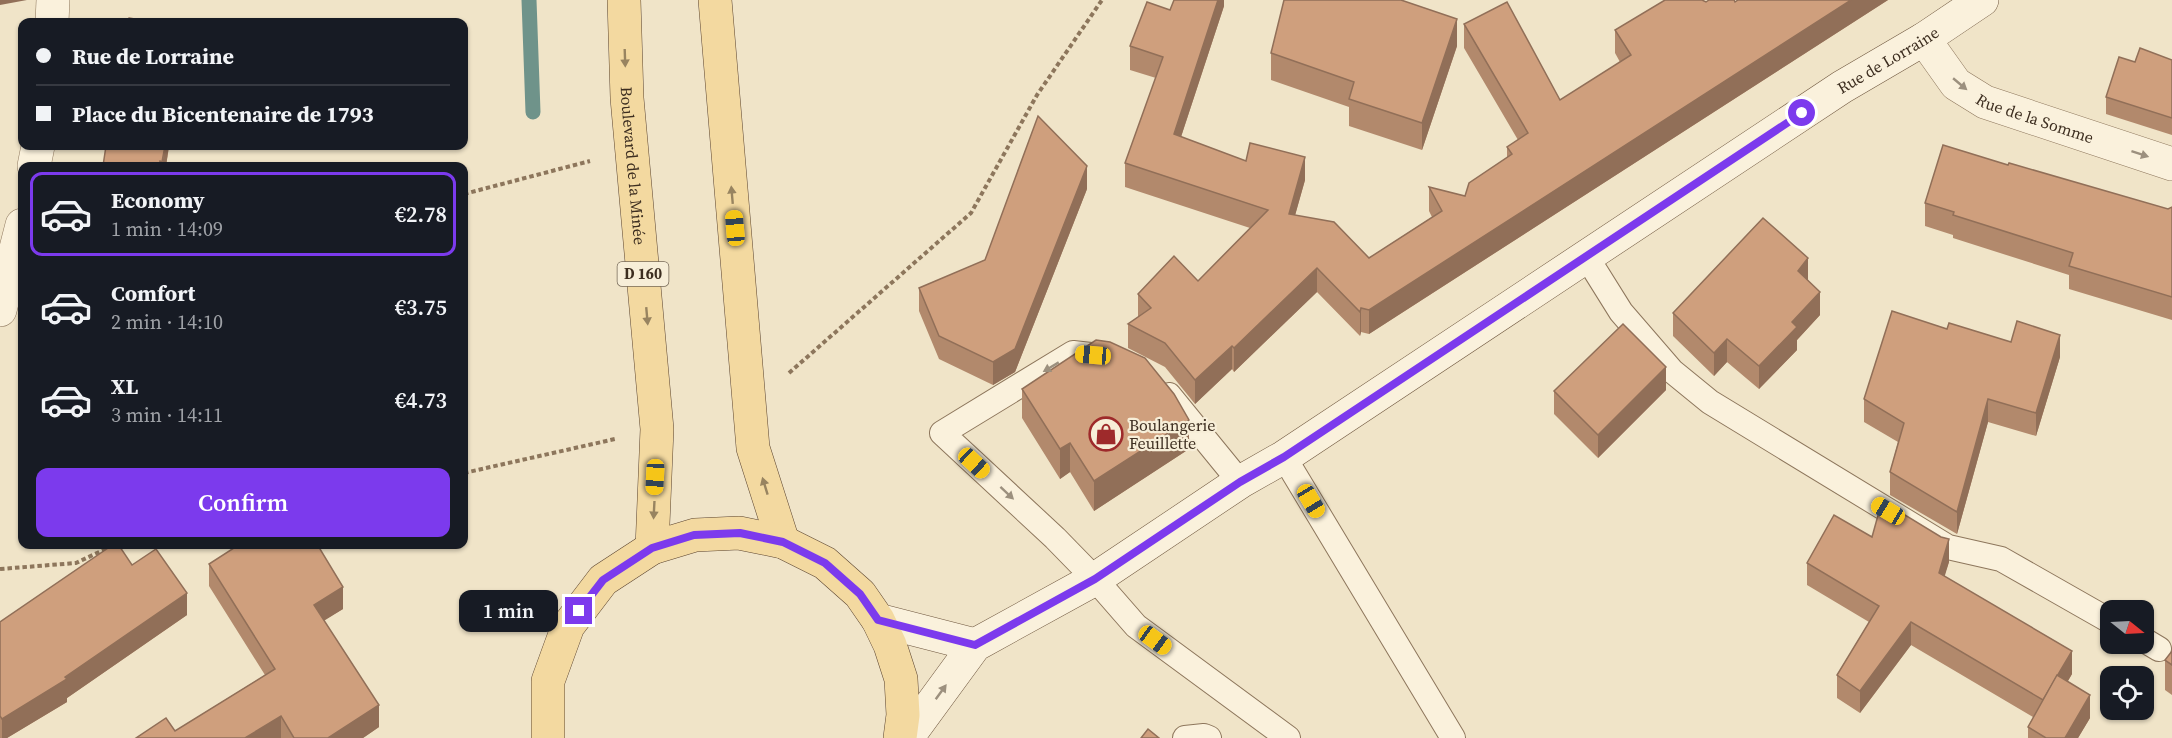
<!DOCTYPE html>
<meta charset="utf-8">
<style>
:root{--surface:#171b24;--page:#20242c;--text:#f1f3f6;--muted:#9ea1a6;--line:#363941;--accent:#7c3aed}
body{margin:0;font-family:"Source Serif 4",serif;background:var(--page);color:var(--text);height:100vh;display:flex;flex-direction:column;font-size:22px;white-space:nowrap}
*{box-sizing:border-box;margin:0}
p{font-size:20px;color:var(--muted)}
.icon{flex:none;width:33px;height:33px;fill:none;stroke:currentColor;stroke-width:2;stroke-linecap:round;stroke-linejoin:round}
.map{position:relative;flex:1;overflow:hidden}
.details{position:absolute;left:18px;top:162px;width:450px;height:387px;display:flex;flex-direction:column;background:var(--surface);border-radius:12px;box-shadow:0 2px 4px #0004}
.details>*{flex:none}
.guide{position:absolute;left:18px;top:18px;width:450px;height:132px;border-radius:12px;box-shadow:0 2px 4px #0004;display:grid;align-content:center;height:132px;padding:0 18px;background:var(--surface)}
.needle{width:39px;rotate:108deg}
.buttons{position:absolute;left:2100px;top:600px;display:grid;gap:12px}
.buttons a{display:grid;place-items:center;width:54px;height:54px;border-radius:12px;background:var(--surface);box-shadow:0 2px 4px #0004;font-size:30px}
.end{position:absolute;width:27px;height:27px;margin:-14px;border:8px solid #7c3aed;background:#fff;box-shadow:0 0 0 3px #fff}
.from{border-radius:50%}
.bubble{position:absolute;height:42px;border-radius:12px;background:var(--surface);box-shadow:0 2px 4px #0004;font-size:20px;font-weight:600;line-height:42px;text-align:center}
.car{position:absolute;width:18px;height:36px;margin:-18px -9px;border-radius:8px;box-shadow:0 0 4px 2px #0007;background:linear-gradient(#f5c518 24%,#345 0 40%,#f5c518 0 76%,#345 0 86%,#f5c518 0)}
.guide b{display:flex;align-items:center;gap:21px;height:57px;font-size:22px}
.guide b+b{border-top:2px solid var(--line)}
.guide i{width:15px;height:15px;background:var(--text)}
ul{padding:10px 0 0;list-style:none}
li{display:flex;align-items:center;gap:18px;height:84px;margin:0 12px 9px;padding:0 6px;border:3px solid transparent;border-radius:12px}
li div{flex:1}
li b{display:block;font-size:22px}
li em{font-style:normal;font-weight:600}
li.active{border-color:var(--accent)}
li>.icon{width:54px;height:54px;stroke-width:1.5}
.cta{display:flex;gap:12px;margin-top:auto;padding:12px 18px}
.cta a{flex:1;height:69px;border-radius:12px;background:var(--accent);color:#fff;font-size:24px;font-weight:600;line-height:69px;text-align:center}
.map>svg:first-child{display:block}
</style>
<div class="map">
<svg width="2172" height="738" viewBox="0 0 2172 738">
<rect width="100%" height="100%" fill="#f0e4c8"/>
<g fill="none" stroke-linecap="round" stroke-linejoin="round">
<path stroke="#6f938a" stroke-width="15" d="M 529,0 L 533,112"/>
<g stroke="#8d765c" stroke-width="26">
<g id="service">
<path d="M 1586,256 L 1621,312 L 1672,371 L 1710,402 L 1948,547 L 2001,559 L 2110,621"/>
<path d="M 1108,357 L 1073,353 L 942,433 L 1055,538 L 1095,579 L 1136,626 L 1288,738"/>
<path d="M 1169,395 L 1240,482"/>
<path d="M 1284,457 L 1453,738"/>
<path d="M 2144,640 L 2159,649"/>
<path d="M 1185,738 L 1204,736 L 1209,738"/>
</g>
</g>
<g stroke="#8d765c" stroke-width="34">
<g id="minor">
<path d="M 52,22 L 53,0"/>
<path id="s1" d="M 1924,39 L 1956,84 L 1985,102 L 2172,164"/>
<path d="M 34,166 L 38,146"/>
<path d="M 0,310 L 22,225"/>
</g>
</g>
<g stroke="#6f573f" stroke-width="34">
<g id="secondary">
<path d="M 878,620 L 975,645"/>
<path id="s2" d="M 907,738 L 975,645 L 1095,579 L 1240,482 L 1284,457 L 1842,87 L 1924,39 L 1982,0"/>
</g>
</g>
<g stroke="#5b4430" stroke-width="34">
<g id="primary">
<path id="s3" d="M 624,0 L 627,98 L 657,429 L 652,548"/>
<path d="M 715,0 L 753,448 L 783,542"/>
<path d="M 548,738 L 548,681 L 568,626 L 603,580 L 652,548 L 695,535 L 739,533 L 783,542 L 825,563 L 860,594 L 878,620 L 890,645 L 901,679 L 903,715 L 900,738"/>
</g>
</g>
<g stroke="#8d765c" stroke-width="4" stroke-dasharray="4.5 3" stroke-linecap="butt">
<path d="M 464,194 L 590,161"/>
<path d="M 789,373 L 971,213 L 1037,95 L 1102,0"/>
<path d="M 464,473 L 615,439"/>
<path d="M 0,569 L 76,563 L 116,544"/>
</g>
<use href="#service" stroke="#faf1dc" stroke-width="24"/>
<use href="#minor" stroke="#faf1dc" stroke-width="33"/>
<use href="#secondary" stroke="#faf1dc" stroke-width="33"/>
<use href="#primary" stroke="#f3d9a0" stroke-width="33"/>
</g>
<g fill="#b2896c">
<path d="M 1224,0 L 1224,6 L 1181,137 L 1246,161 L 1305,180 L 1295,215 L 1369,258 L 1432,217 L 1429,211 L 1429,187 L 1465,196 L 1507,158 L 1507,147 L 1518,140 L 1464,48 L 1464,24 L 1560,100 L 1620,62 L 1615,53 L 1615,30 L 1706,2 L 1735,2 L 1738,0 L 1888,0 L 1369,334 L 1361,332 L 1360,336 L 1317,292 L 1234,372 L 1232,369 L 1195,404 L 1165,367 L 1128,348 L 1128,324 L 1138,317 L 1138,294 L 1198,281 L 1250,228 L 1125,187 L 1125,163 L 1156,78 L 1130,70 L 1130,46 L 1170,10 Z"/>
<path d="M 1457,46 L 1422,150 L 1349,126 L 1349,107 L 1271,80 L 1271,53 Z"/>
<path d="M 2172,60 L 2172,135 L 2106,114 L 2106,97 Z"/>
<path d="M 169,146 L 166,166 L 103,166 Z"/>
<path d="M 2008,165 L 2168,209 L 2172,207 L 2172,320 L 2069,289 L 2069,275 L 1953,238 L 1953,235 L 1925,226 L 1925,203 Z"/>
<path d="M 1087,189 L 1015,372 L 993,385 L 939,359 L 919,311 L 919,288 L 985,260 Z"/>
<path d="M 1808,280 L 1820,315 L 1797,340 L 1797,350 L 1759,389 L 1727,362 L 1714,376 L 1673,336 L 1673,313 Z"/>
<path d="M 1947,329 L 2011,342 L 2060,357 L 2036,436 L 1988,422 L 1957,534 L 1890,495 L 1890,472 L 1898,442 L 1864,422 L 1864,399 Z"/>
<path d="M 1022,389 L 1189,449 L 1094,511 L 1070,472 L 1060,479 L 1022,418 Z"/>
<path d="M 1666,390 L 1598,458 L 1554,414 L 1554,391 Z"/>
<path d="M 1872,537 L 1949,562 L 1944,576 L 2072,674 L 2068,681 L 2090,718 L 2078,738 L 2028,738 L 2028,727 L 2033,717 L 1911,645 L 1860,713 L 1837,698 L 1837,675 L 1869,622 L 1807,585 L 1807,563 Z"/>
<path d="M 209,564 L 343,609 L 324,620 L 379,727 L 363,738 L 136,738 L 175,731 L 265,675 L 209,586 Z"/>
<path d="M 132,565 L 187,615 L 67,698 L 67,702 L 7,738 L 0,738 L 0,622 Z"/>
<path d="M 2172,651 L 2172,695 L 2165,690 L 2165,660 Z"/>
</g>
<g fill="#916f58">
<path d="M 0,0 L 27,0 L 0,5 Z"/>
<path d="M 1218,0 L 1224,0 L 1224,6 L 1174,158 L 1174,134 Z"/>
<path d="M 1851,0 L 1888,0 L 1369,334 L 1369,310 Z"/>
<path d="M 1457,19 L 1457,46 L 1422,150 L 1422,123 Z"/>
<path d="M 165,146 L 169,146 L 166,166 L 162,166 Z"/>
<path d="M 1305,157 L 1305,180 L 1289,237 L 1289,214 Z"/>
<path d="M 1087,166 L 1087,189 L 1015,372 L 993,385 L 993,362 Z"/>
<path d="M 1808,258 L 1808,281 L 1798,271 Z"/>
<path d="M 1317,268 L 1317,292 L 1234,372 L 1234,348 Z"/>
<path d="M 1820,292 L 1820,315 L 1797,340 L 1797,350 L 1759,389 L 1759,366 L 1792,322 Z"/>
<path d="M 1361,308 L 1361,332 L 1360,336 L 1360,312 Z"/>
<path d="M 2060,335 L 2060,357 L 2036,436 L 2036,413 Z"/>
<path d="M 1727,339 L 1727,362 L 1714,376 L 1714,353 Z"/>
<path d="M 1232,346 L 1232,369 L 1195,404 L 1195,380 Z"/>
<path d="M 1666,367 L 1666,390 L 1598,458 L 1598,435 Z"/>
<path d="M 1988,399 L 1988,422 L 1957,534 L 1957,512 Z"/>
<path d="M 1189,420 L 1189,449 L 1094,511 L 1094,481 Z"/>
<path d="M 1070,443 L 1070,472 L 1060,479 L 1060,449 Z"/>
<path d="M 1949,539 L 1949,562 L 1939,595 L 1939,573 Z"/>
<path d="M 343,587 L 343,609 L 314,627 L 314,605 Z"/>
<path d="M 187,593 L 187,615 L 67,698 L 67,702 L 7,738 L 2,738 L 2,719 L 65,677 Z"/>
<path d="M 1911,622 L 1911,645 L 1860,713 L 1860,691 Z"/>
<path d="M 2072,651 L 2072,674 L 2043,722 L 2043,700 Z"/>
<path d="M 2090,695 L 2090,718 L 2078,738 L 2065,738 Z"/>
<path d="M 379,705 L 379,727 L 363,738 L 328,738 Z"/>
<path d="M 281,716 L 281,738 L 245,738 Z"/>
</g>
<g fill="#cf9f7d" stroke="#916f58" stroke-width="1.5">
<path d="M 1174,0 L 1218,0 L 1174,134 L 1246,161 L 1250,143 L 1305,157 L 1289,214 L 1334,222 L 1369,258 L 1442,211 L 1429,187 L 1465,196 L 1469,183 L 1512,154 L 1507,147 L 1528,133 L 1464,24 L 1507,2 L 1560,100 L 1631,55 L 1615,30 L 1665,0 L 1702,0 L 1706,2 L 1709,0 L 1734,0 L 1735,2 L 1738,0 L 1851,0 L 1369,310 L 1361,308 L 1360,312 L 1317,268 L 1234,348 L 1232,346 L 1195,380 L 1165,343 L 1128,324 L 1151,308 L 1138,294 L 1174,256 L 1198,281 L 1268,210 L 1125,163 L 1163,57 L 1130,46 L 1147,2 L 1170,10 Z"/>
<path d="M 1284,0 L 1401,0 L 1457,19 L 1422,123 L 1349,99 L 1354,82 L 1271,53 Z"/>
<path d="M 129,18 L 152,22 L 128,22 Z"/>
<path d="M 2140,48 L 2172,60 L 2172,118 L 2106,97 L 2119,57 L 2135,62 Z"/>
<path d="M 1038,116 L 1087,166 L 1015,349 L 993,362 L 939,336 L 919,288 L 985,260 Z"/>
<path d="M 1943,145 L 2008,165 L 2009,163 L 2168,209 L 2172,207 L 2172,297 L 2069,266 L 2073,253 L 1953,215 L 1954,212 L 1925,203 Z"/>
<path d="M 106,146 L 165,146 L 162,162 L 160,161 L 159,166 L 103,166 Z"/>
<path d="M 1763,218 L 1808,258 L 1798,271 L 1820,292 L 1792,322 L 1797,327 L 1759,366 L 1727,339 L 1714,353 L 1673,313 Z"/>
<path d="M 1892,311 L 1947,329 L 1949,323 L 2011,342 L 2017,321 L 2060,335 L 2036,413 L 1988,399 L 1957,512 L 1890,472 L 1904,423 L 1864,399 Z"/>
<path d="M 1623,324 L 1666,367 L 1598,435 L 1554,391 Z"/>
<path d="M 1096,340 L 1110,342 L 1145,358 L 1174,394 L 1189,420 L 1094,481 L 1070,443 L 1060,449 L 1022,389 Z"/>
<path d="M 1882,501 L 1941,537 L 1949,539 L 1939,573 L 2072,651 L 2043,700 L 1911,622 L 1860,691 L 1837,675 L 1879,606 L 1807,563 L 1834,515 L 1872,537 Z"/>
<path d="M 114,544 L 118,544 L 132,565 L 156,549 L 187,593 L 65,677 L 67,679 L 2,719 L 0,716 L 0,622 Z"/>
<path d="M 240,544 L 317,544 L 343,587 L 314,605 L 379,705 L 328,738 L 294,738 L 281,716 L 245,738 L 136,738 L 166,718 L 175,731 L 275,669 L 209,564 Z"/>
<path d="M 2172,651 L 2172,665 L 2165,660 Z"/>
<path d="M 2057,675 L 2090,695 L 2065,738 L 2046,738 L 2028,727 Z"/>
<path d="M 1148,729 L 1159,738 L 1141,738 Z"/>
</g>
<defs><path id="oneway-solid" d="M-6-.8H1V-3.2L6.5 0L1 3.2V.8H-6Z" transform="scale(1.5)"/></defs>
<g fill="#988460">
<use href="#oneway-solid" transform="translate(625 58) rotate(88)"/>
<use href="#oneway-solid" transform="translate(732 195) rotate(-95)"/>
<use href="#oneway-solid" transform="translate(647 316) rotate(85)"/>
<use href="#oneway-solid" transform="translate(765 486) rotate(-107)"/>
<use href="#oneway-solid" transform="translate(654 510) rotate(93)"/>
</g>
<g fill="#9c907e">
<use href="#oneway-solid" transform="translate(1960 84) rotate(40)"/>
<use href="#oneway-solid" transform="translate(2140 154) rotate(18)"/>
<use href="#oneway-solid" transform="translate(1051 367) rotate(149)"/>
<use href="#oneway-solid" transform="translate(1007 493) rotate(43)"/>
<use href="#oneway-solid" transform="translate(941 692) rotate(-54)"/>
</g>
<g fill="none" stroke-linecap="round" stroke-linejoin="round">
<path stroke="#7c3aed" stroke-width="8" d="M 579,611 L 603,580 L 652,548 L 694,535 L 740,533 L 783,542 L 825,563 L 860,594 L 878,620 L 975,645 L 1095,579 L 1240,482 L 1284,457 L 1802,113"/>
</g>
<defs>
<g id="shop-ring" transform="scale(1.725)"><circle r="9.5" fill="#f7eed8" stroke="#9e2a2b" stroke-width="1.5"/><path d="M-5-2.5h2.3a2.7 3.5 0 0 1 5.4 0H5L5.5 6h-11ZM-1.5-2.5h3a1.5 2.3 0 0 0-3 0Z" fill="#9e2a2b"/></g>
</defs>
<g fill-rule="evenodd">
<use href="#shop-ring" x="1106" y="434"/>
</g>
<g text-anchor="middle" stroke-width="4.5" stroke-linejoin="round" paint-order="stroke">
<rect fill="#f7eed8" stroke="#756857" stroke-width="1.5" x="617.5" y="262" width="51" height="24" rx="4.5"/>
<g font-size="15" font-weight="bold" fill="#3d2e20">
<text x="643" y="279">D 160</text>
</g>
<g font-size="16" fill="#3d2e20" stroke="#f7eed8">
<text dy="6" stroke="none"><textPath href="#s2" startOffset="1200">Rue de Lorraine</textPath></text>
<text dy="6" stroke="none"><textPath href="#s1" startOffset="142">Rue de la Somme</textPath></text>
<text dy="6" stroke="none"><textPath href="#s3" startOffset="166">Boulevard de la Minée</textPath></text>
</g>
<g font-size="16" fill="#3d2e20" stroke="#f7eed8" text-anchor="start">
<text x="1129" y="431">Boulangerie<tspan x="1129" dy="18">Feuillette</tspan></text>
</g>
</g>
</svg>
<div class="buttons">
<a><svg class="needle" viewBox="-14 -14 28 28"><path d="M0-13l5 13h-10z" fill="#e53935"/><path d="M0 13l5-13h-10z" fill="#9ea1a6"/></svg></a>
<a><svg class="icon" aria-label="locate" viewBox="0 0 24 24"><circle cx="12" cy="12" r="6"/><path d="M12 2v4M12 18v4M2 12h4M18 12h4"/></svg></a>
</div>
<i class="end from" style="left:1802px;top:113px"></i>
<i class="end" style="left:579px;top:611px"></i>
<div class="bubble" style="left:459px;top:590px;width:99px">1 min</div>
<i class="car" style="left:735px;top:228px;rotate:355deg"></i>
<i class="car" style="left:1093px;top:355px;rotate:275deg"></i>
<i class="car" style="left:974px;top:463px;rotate:133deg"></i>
<i class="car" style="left:655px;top:477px;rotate:183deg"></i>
<i class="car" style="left:1311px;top:501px;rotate:149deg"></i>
<i class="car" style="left:1888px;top:511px;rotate:301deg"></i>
<i class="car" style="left:1155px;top:640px;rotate:126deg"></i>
<div class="guide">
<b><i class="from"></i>Rue de Lorraine</b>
<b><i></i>Place du Bicentenaire de 1793</b>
</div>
<section class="details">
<ul>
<li class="active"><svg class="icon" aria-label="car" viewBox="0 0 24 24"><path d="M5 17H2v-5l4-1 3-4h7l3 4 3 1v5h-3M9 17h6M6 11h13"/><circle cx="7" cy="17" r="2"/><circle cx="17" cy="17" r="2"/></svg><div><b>Economy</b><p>1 min · 14:09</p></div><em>€2.78</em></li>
<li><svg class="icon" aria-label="car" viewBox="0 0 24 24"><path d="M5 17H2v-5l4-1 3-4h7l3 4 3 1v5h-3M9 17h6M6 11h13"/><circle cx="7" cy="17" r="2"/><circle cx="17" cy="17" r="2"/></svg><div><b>Comfort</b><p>2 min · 14:10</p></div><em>€3.75</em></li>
<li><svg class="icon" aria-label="car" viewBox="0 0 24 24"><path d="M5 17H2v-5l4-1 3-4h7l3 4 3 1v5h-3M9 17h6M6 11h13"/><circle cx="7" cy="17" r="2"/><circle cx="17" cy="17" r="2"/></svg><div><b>XL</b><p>3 min · 14:11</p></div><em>€4.73</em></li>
</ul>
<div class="cta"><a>Confirm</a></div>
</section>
</div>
